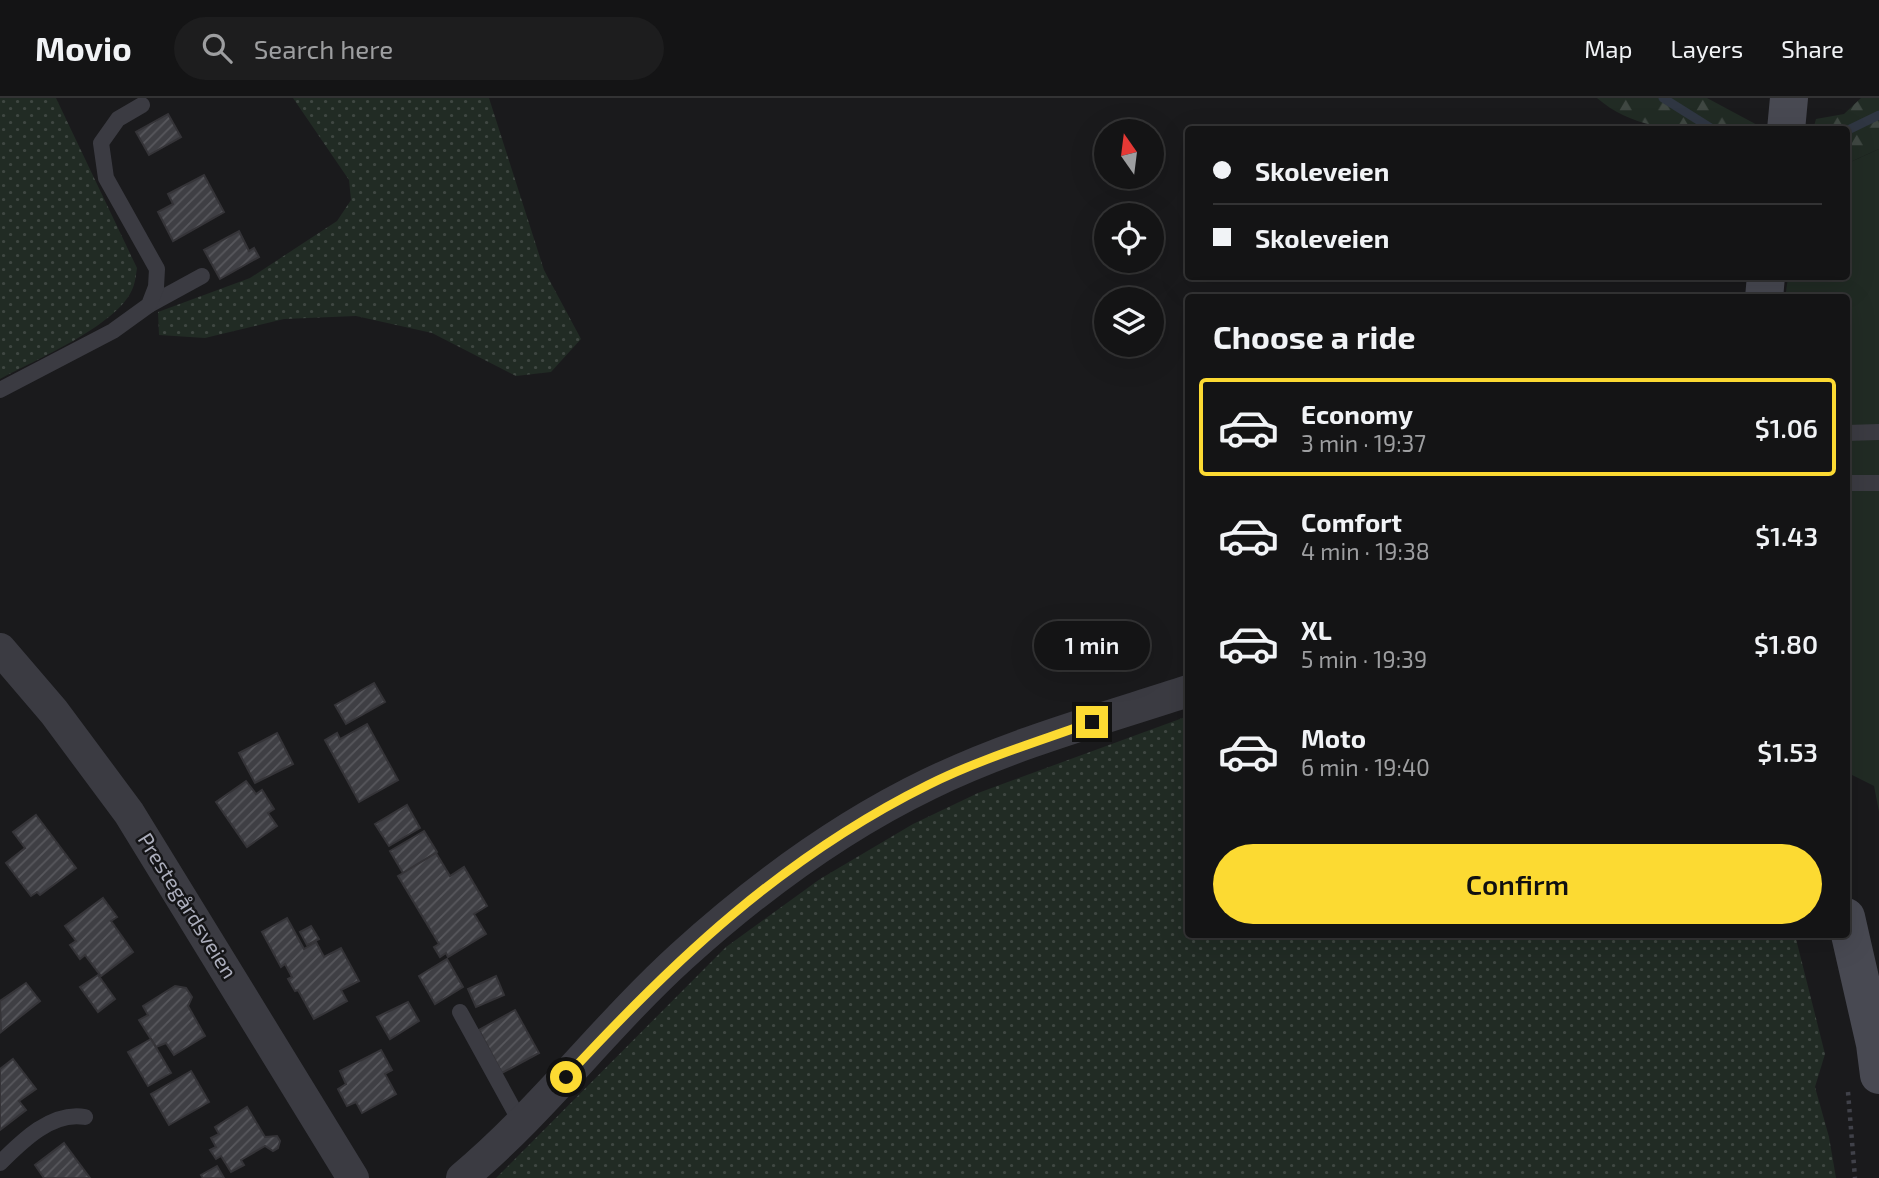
<!DOCTYPE html>
<meta charset="utf-8">
<style>
:root{--surface:#141415;--page:#1d1d1e;--text:#f1f3f6;--muted:#9d9ea0;--line:#333334;--accent:#fcda32}
body{margin:0;font-family:"Exo 2",sans-serif;background:var(--page);color:var(--text);height:100vh;display:flex;flex-direction:column;font-size:26px;white-space:nowrap}
*{box-sizing:border-box;margin:0}
p{font-size:23px;color:var(--muted)}
.icon{flex:none;width:38px;height:38px;fill:none;stroke:currentColor;stroke-width:2;stroke-linecap:round;stroke-linejoin:round}
.map{position:relative;flex:1;overflow:hidden}
.drawer{position:absolute;left:1185px;top:196px;width:665px;height:644px;display:flex;flex-direction:column;background:var(--surface);border-radius:7px;box-shadow:0 7px 28px #0002,0 0 0 2px var(--line)}
.drawer>*{flex:none}
.hud{position:absolute;left:1185px;top:28px;width:665px;height:154px;border-radius:7px;box-shadow:0 7px 28px #0002,0 0 0 2px var(--line);display:grid;align-content:center;height:154px;padding:0 28px;background:var(--surface)}
.needle{width:46px;rotate:346deg}
.controls{position:absolute;left:1094px;top:21px;display:grid;gap:14px}
.controls a{display:grid;place-items:center;width:70px;height:70px;border-radius:50%;background:var(--surface);box-shadow:0 7px 28px #0002,0 0 0 2px var(--line);font-size:35px}
.end{position:absolute;width:32px;height:32px;margin:-16px;border:9px solid #fcda32;background:#111;box-shadow:0 0 0 4px #111}
.from{border-radius:50%}
.bubble{position:absolute;height:49px;border-radius:24px;background:var(--surface);box-shadow:0 7px 28px #0002,0 0 0 2px var(--line);font-size:23px;font-weight:600;line-height:49px;text-align:center}
.hud b{display:flex;align-items:center;gap:24px;height:66px;font-size:26px}
.hud b+b{border-top:2px solid var(--line)}
.hud i{width:18px;height:18px;background:var(--text)}
ul{padding:0;list-style:none}
li{display:flex;align-items:center;gap:21px;height:98px;margin:0 14px 10px;padding:0 14px;border:4px solid transparent;border-radius:7px}
li div{flex:1}
li b{display:block;font-size:26px}
li em{font-style:normal;font-weight:600}
li.active{border-color:var(--accent)}
li>.icon{width:63px;height:63px;stroke-width:1.5}
h2{padding:0 28px;font-size:32px;line-height:84px}
.action{display:flex;gap:14px;margin-top:auto;padding:14px 28px}
.action a{flex:1;height:80px;border-radius:42px;background:var(--accent);color:#111;font-size:28px;font-weight:600;line-height:80px;text-align:center}
header{display:flex;align-items:center;gap:42px;box-sizing:border-box;height:98px;padding:0 35px;background:var(--surface);border-bottom:2px solid var(--line)}
header strong{font-size:33px}
nav{display:flex;gap:38px;margin-inline-start:auto;font-size:24px}
.search{width:490px;height:63px;background:var(--page);display:flex;align-items:center;gap:18px;box-sizing:border-box;padding:0 24px;border-radius:38px;color:var(--muted);font-size:26px}
.map>svg:first-child{display:block}
</style>
<header>
<strong>Movio</strong>
<div class="search"><svg class="icon" aria-label="search" viewBox="0 0 24 24"><circle cx="10" cy="10" r="6"/><path d="M15 15l6 6"/></svg>Search here</div>
<nav><a>Map</a><a>Layers</a><a>Share</a></nav>
</header>
<div class="map">
<svg width="1879" height="1080" viewBox="0 0 1879 1080">
<defs>
<pattern id="grass-dots" width="8" height="8" patternUnits="userSpaceOnUse" patternTransform="scale(1.75)"><rect width="8" height="8" fill="#212b24"/><path d="M2 2h.1M6 6h.1" fill="none" stroke="#3f4742" stroke-width="1.8" stroke-linecap="round"/></pattern>
<pattern id="forest-firs" width="22" height="20" patternUnits="userSpaceOnUse" patternTransform="scale(1.75)"><rect width="22" height="20" fill="#212b24"/><path d="M5 1l3.5 6h-7zM16 11l3.5 6h-7z" fill="#3f4742"/></pattern>
<pattern id="building-hatch" width="6" height="6" patternUnits="userSpaceOnUse" patternTransform="scale(1.75)"><rect width="6" height="6" fill="#3f3f44"/><path d="M-1 1l2-2M0 6l6-6M5 7l2-2" fill="none" stroke="#58585d"/></pattern>
</defs>
<rect width="100%" height="100%" fill="#1a1a1c"/>
<g fill="url(#grass-dots)">
<path d="M 0,0 L 56,0 L 137,170 C 136,177 135,186 132,192 C 116,228 35,262 0,281 Z"/>
<path d="M 293,0 L 489,0 L 544,172 L 581,241 L 551,274 L 516,278 L 432,235 L 356,218 L 284,221 L 205,240 L 159,237 L 158,214 L 250,180 L 337,123 L 351,102 L 349,82 Z"/>
<path d="M 1188,618 L 1188,836 L 1795,837 L 1825,956 L 1815,989 L 1829,1039 L 1836,1080 L 496,1080 L 726,849 L 820,781 L 913,726 L 978,695 Z"/>
</g>
<g fill="url(#forest-firs)">
<path d="M 1597,0 L 1707,0 L 1761,29 L 1760,32 C 1704,32 1642,39 1597,0 Z"/>
<path d="M 1861,0 L 1879,0 L 1879,51 L 1846,66 L 1846,32 L 1813,32 L 1816,21 L 1844,16 Z"/>
</g>
<path fill="#212b24" d="M 1879,51 L 1879,714 L 1874,688 L 1846,674 L 1846,200 L 1785,200 L 1788,179 L 1846,178 L 1846,66 Z"/>
<g fill="none" stroke-linecap="round" stroke-linejoin="round">
<g stroke="#2f3642" stroke-width="9">
<path d="M 1663,0 L 1714,32"/>
<path d="M 1846,33 L 1879,17"/>
</g>
</g>
<g fill="url(#building-hatch)" stroke="#353438" stroke-width="2">
<path d="M 168,16 L 181,39 L 149,57 L 136,34 Z"/>
<path d="M 204,77 L 224,114 L 173,143 L 158,114 L 173,106 L 168,96 Z"/>
<path d="M 239,133 L 249,153 L 254,150 L 259,159 L 220,181 L 204,152 Z"/>
<path d="M 374,585 L 385,604 L 346,626 L 335,607 Z"/>
<path d="M 367,626 L 398,682 L 359,704 L 325,642 L 337,635 L 340,641 Z"/>
<path d="M 277,635 L 293,666 L 255,685 L 239,655 Z"/>
<path d="M 246,683 L 256,696 L 262,692 L 274,711 L 268,715 L 277,728 L 247,749 L 216,704 Z"/>
<path d="M 407,707 L 420,730 L 389,748 L 375,726 Z"/>
<path d="M 36,717 L 76,770 L 40,797 L 37,794 L 31,798 L 6,765 L 25,750 L 13,734 Z"/>
<path d="M 424,733 L 437,754 L 403,775 L 390,753 Z"/>
<path d="M 436,755 L 450,778 L 464,769 L 487,808 L 474,816 L 486,836 L 448,859 L 446,855 L 440,859 L 434,849 L 439,846 L 398,778 Z"/>
<path d="M 103,800 L 117,819 L 111,823 L 133,854 L 101,878 L 85,857 L 80,861 L 70,847 L 76,843 L 65,828 Z"/>
<path d="M 287,820 L 304,851 L 316,844 L 324,859 L 341,850 L 359,883 L 341,892 L 347,903 L 314,921 L 298,892 L 295,893 L 288,881 L 292,879 L 285,866 L 281,869 L 262,834 Z"/>
<path d="M 311,828 L 319,841 L 307,847 L 300,834 Z"/>
<path d="M 447,861 L 463,889 L 435,906 L 419,878 Z"/>
<path d="M 98,877 L 115,901 L 98,914 L 80,889 Z"/>
<path d="M 496,878 L 504,897 L 476,909 L 468,891 Z"/>
<path d="M 26,885 L 40,903 L 1,934 L 0,903 Z"/>
<path d="M 175,888 L 186,890 L 192,899 L 188,908 L 205,938 L 174,957 L 166,945 L 156,949 L 139,922 L 148,917 L 143,908 Z"/>
<path d="M 408,904 L 419,923 L 390,941 L 377,919 Z"/>
<path d="M 515,912 L 539,955 L 502,975 L 479,932 Z"/>
<path d="M 151,941 L 171,975 L 148,988 L 128,954 Z"/>
<path d="M 381,952 L 392,972 L 385,976 L 396,996 L 362,1015 L 356,1004 L 347,1008 L 338,991 L 346,986 L 340,973 Z"/>
<path d="M 13,961 L 36,991 L 19,1003 L 26,1012 L 0,1032 L 0,971 Z"/>
<path d="M 191,973 L 209,1004 L 169,1027 L 151,996 Z"/>
<path d="M 247,1009 L 265,1039 L 277,1038 L 280,1043 L 278,1050 L 273,1053 L 265,1048 L 241,1062 L 244,1067 L 231,1074 L 221,1058 L 216,1061 L 210,1052 L 216,1049 L 211,1040 L 219,1036 L 215,1029 Z"/>
<path d="M 64,1045 L 90,1080 L 44,1080 L 35,1067 Z"/>
<path d="M 217,1068 L 224,1080 L 203,1080 L 201,1077 Z"/>
</g>
<g fill="none" stroke-linecap="round" stroke-linejoin="round">
<path stroke="#404149" stroke-width="4.5" stroke-dasharray="3.5 5" stroke-linecap="butt" d="M 1848,994 L 1855,1080"/>
<g stroke="#3b3b42" stroke-width="16">
<path d="M 149,207 L 202,178"/>
<path d="M 0,292 L 113,233 L 149,207 L 156,189 L 157,171 L 106,80 L 101,45 L 118,21 L 142,7"/>
<path d="M 1846,335 L 1879,334"/>
<path d="M 1846,385 L 1879,385"/>
<path d="M 460,914 L 521,1025"/>
<path d="M 0,1065 C 22,1043 52,1013 85,1019"/>
</g>
<g stroke="#3b3b42" stroke-width="32">
<path d="M 0,551 L 54,614 L 129,715 L 353,1080"/>
<path d="M 462,1080 C 542,1013 605,928 682,858 C 757,790 838,730 929,686 C 1011,646 1102,621 1188,593"/>
</g>
<g stroke="#484952" stroke-width="38">
<path d="M 1786,32 L 1789,0"/>
<path d="M 1764,200 L 1766,178"/>
<path d="M 1846,819 L 1875,946 L 1879,977"/>
</g>
</g>
<g fill="none" stroke-linecap="round" stroke-linejoin="round">
<path stroke="#fcda32" stroke-width="9" d="M 566,979 C 675,861 783,759 928,687 C 980,661 1037,644 1092,624"/>
</g>
<g text-anchor="middle" stroke-width="5" stroke-linejoin="round" paint-order="stroke">
<g font-size="21" fill="#acaebc" stroke="#151517">
<text transform="translate(187 808) rotate(58)" y="7">Prestegårdsveien</text>
</g>
</g>
</svg>
<div class="controls">
<a><svg class="needle" viewBox="-14 -14 28 28"><path d="M0-13l5 13h-10z" fill="#e53935"/><path d="M0 13l5-13h-10z" fill="#9d9ea0"/></svg></a>
<a><svg class="icon" aria-label="locate" viewBox="0 0 24 24"><circle cx="12" cy="12" r="6"/><path d="M12 2v4M12 18v4M2 12h4M18 12h4"/></svg></a>
<a><svg class="icon" aria-label="layers" viewBox="0 0 24 24"><path d="M12 4l9 5-9 5-9-5zM3 14l9 5 9-5"/></svg></a>
</div>
<i class="end from" style="left:566px;top:979px"></i>
<i class="end" style="left:1092px;top:624px"></i>
<div class="bubble" style="left:1034px;top:523px;width:116px">1 min</div>
<div class="hud">
<b><i class="from"></i>Skoleveien</b>
<b><i></i>Skoleveien</b>
</div>
<section class="drawer">
<h2>Choose a ride</h2>
<ul>
<li class="active"><svg class="icon" aria-label="car" viewBox="0 0 24 24"><path d="M5 17H2v-5l4-1 3-4h7l3 4 3 1v5h-3M9 17h6M6 11h13"/><circle cx="7" cy="17" r="2"/><circle cx="17" cy="17" r="2"/></svg><div><b>Economy</b><p>3 min · 19:37</p></div><em>$1.06</em></li>
<li><svg class="icon" aria-label="car" viewBox="0 0 24 24"><path d="M5 17H2v-5l4-1 3-4h7l3 4 3 1v5h-3M9 17h6M6 11h13"/><circle cx="7" cy="17" r="2"/><circle cx="17" cy="17" r="2"/></svg><div><b>Comfort</b><p>4 min · 19:38</p></div><em>$1.43</em></li>
<li><svg class="icon" aria-label="car" viewBox="0 0 24 24"><path d="M5 17H2v-5l4-1 3-4h7l3 4 3 1v5h-3M9 17h6M6 11h13"/><circle cx="7" cy="17" r="2"/><circle cx="17" cy="17" r="2"/></svg><div><b>XL</b><p>5 min · 19:39</p></div><em>$1.80</em></li>
<li><svg class="icon" aria-label="car" viewBox="0 0 24 24"><path d="M5 17H2v-5l4-1 3-4h7l3 4 3 1v5h-3M9 17h6M6 11h13"/><circle cx="7" cy="17" r="2"/><circle cx="17" cy="17" r="2"/></svg><div><b>Moto</b><p>6 min · 19:40</p></div><em>$1.53</em></li>
</ul>
<div class="action"><a>Confirm</a></div>
</section>
</div>
